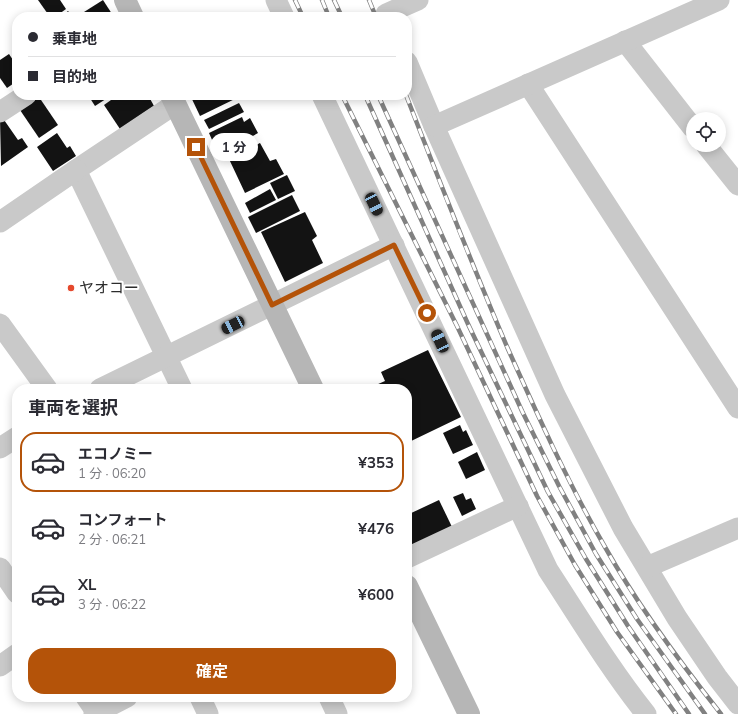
<!DOCTYPE html>
<html lang="ja">
<meta charset="utf-8">
<style>
:root{--surface:#fff;--page:#f7f7f7;--text:#2b2b33;--muted:#7c7c81;--line:#e1e1e2;--accent:#b45309}
body{margin:0;font-family:Mulish,"Noto Sans JP",sans-serif;background:var(--page);color:var(--text);height:100vh;display:flex;flex-direction:column;font-size:15px;white-space:nowrap}
*{box-sizing:border-box;margin:0}
p{font-size:13px;color:var(--muted)}
.icon{flex:none;width:22px;height:22px;fill:none;stroke:currentColor;stroke-width:2;stroke-linecap:round;stroke-linejoin:round}
.map{position:relative;flex:1;overflow:hidden}
.drawer{position:absolute;left:12px;top:384px;width:400px;height:318px;display:flex;flex-direction:column;background:var(--surface);border-radius:16px;box-shadow:0 2px 10px #0003}
.drawer>*{flex:none}
.guide{position:absolute;left:12px;top:12px;width:400px;height:88px;border-radius:16px;box-shadow:0 2px 10px #0003;display:grid;align-content:center;height:88px;padding:0 16px;background:var(--surface)}
.buttons{position:absolute;left:686px;top:112px;display:grid;gap:8px}
.buttons a{display:grid;place-items:center;width:40px;height:40px;border-radius:50%;background:var(--surface);box-shadow:0 2px 10px #0003;font-size:20px}
.end{position:absolute;width:18px;height:18px;margin:-9px;border:5px solid #b45309;background:#fff;box-shadow:0 0 0 2px #fff}
.from{border-radius:50%}
.bubble{position:absolute;height:28px;border-radius:14px;background:var(--surface);box-shadow:0 2px 10px #0003;font-size:13px;font-weight:700;line-height:28px;text-align:center}
.car{position:absolute;width:12px;height:24px;margin:-12px -6px;border-radius:5px;box-shadow:0 0 3px 1px #0007;background:linear-gradient(#222 24%,#8ab4d8 0 40%,#222 0 76%,#8ab4d8 0 86%,#222 0)}
.guide b{display:flex;align-items:center;gap:14px;height:38px;font-size:15px}
.guide b+b{border-top:1px solid var(--line)}
.guide i{width:10px;height:10px;background:var(--text)}
ul{padding:0;list-style:none}
li{display:flex;align-items:center;gap:12px;height:60px;margin:0 8px 6px;padding:0 8px;border:2px solid transparent;border-radius:16px}
li div{flex:1}
li b{display:block;font-size:15px}
li em{font-style:normal;font-weight:700}
li.current{border-color:var(--accent)}
li>.icon{width:36px;height:36px;stroke-width:1.5}
h2{padding:0 16px;font-size:18px;line-height:48px}
.cta{display:flex;gap:8px;margin-top:auto;padding:8px 16px}
.cta a{flex:1;height:46px;border-radius:16px;background:var(--accent);color:#fff;font-size:16px;font-weight:700;line-height:46px;text-align:center}
.map>svg:first-child{display:block}
</style>
<div class="map">
<svg width="738" height="714" viewBox="0 0 738 714">
<rect width="100%" height="100%" fill="#fff"/>
<g fill="#131313">
<path d="M 38,0 L 60,0 L 66,9 L 55,17 L 50,17 Z"/>
<path d="M 103,0 L 114,17 L 87,17 L 84,12 Z"/>
<path d="M 68,11 L 73,17 L 61,17 Z"/>
<path d="M 9,54 L 17,66 L 17,81 L 7,88 L 0,78 L 0,60 Z"/>
<path d="M 88,95 L 112,95 L 95,106 Z"/>
<path d="M 118,95 L 148,95 L 154,106 L 120,129 L 104,105 Z"/>
<path d="M 190,95 L 243,95 L 200,116 Z"/>
<path d="M 39,97 L 58,125 L 39,138 L 20,110 Z"/>
<path d="M 239,103 L 244,112 L 209,129 L 204,120 Z"/>
<path d="M 2,117 L 18,140 L 22,138 L 28,147 L 1,166 L 0,118 Z"/>
<path d="M 242,117 L 244,122 L 250,118 L 258,133 L 251,137 L 253,141 L 220,158 L 209,133 Z"/>
<path d="M 57,133 L 67,148 L 70,146 L 76,156 L 53,171 L 37,147 Z"/>
<path d="M 260,143 L 270,161 L 276,159 L 284,174 L 245,193 L 229,159 Z"/>
<path d="M 287,175 L 295,191 L 278,199 L 270,183 Z"/>
<path d="M 270,189 L 276,200 L 250,213 L 245,203 Z"/>
<path d="M 292,195 L 300,211 L 256,233 L 248,217 Z"/>
<path d="M 305,212 L 317,236 L 312,240 L 323,263 L 285,282 L 261,232 Z"/>
<path d="M 428,350 L 461,417 L 407,443 L 407,389 L 367,389 L 385,381 L 381,372 Z"/>
<path d="M 460,425 L 463,432 L 466,430 L 473,445 L 453,454 L 443,433 Z"/>
<path d="M 477,452 L 485,470 L 466,479 L 458,462 Z"/>
<path d="M 463,493 L 466,500 L 471,498 L 476,509 L 462,516 L 453,497 Z"/>
<path d="M 439,500 L 453,529 L 410,547 L 407,540 L 407,515 Z"/>
</g>
<g fill="none" stroke-linecap="round" stroke-linejoin="round">
<g stroke="#c9c9c9" stroke-width="21">
<path d="M 276,0 L 284,17"/>
<path d="M 386,14 L 418,0"/>
<path d="M 625,41 L 693,128"/>
<path d="M 407,62 L 434,126 L 555,395 L 623,528 L 677,618 L 717,677 L 738,704"/>
<path d="M 528,84 L 738,408"/>
<path d="M 322,95 L 548,570 C 580,619 610,669 646,714"/>
<path d="M 175,104 L 76,170 L 182,389"/>
<path d="M 0,112 L 26,95"/>
<path d="M 434,126 L 719,0"/>
<path d="M 706,145 L 738,185"/>
<path d="M 0,222 L 76,170"/>
<path d="M 0,324 L 47,389"/>
<path d="M 100,389 L 394,245"/>
<path d="M 0,448 L 17,437"/>
<path d="M 407,558 L 518,506"/>
<path d="M 647,567 L 738,528"/>
<path d="M 0,568 L 17,593"/>
<path d="M 0,666 L 17,654"/>
<path d="M 86,697 L 97,713"/>
<path d="M 200,697 L 208,714"/>
<path d="M 329,697 L 337,714"/>
<path d="M 94,714 L 127,697"/>
</g>
<g stroke="#b6b6b6" stroke-width="22">
<path d="M 125,0 L 133,17"/>
<path d="M 171,95 L 313,389"/>
<path d="M 407,586 L 469,714"/>
</g>
<g stroke="#818181" stroke-width="4.5">
<g id="rail">
<path d="M 295,0 L 303,17"/>
<path d="M 322,0 L 329,17"/>
<path d="M 334,0 L 342,17"/>
<path d="M 369,0 L 376,17"/>
<path d="M 342,95 L 457,326 L 537,496 L 575,565 L 617,632 L 676,714"/>
<path d="M 365,95 L 468,324 L 548,492 L 586,559 L 628,626 L 689,714"/>
<path d="M 378,95 L 522,411 L 559,486 L 596,554 L 637,619 L 705,714"/>
<path d="M 406,95 C 439,180 472,265 508,349 C 538,416 568,483 605,547 C 638,606 679,661 721,714"/>
</g>
</g>
<use href="#rail" stroke="#fff" stroke-width="3" stroke-dasharray="9" stroke-linecap="butt"/>
</g>
<g fill="none" stroke-linecap="round" stroke-linejoin="round">
<path stroke="#b45309" stroke-width="5" d="M 196,147 L 272,305 L 394,245 L 427,313"/>
</g>
<circle fill="#e5482c" stroke="#fff" stroke-width="1.5" cx="71" cy="288" r="4"/>
<g text-anchor="middle" stroke-width="4" stroke-linejoin="round" paint-order="stroke">
<g font-size="15" fill="#2c2c2c" stroke="#fff" text-anchor="start">
<text x="79" y="293">ヤオコー</text>
</g>
</g>
</svg>
<div class="buttons">
<a><svg class="icon" aria-label="locate" viewBox="0 0 24 24"><circle cx="12" cy="12" r="6"/><path d="M12 2v4M12 18v4M2 12h4M18 12h4"/></svg></a>
</div>
<i class="end from" style="left:427px;top:313px"></i>
<i class="end" style="left:196px;top:147px"></i>
<div class="bubble" style="left:210px;top:133px;width:48px">1 分</div>
<i class="car" style="left:374px;top:204px;rotate:154deg"></i>
<i class="car" style="left:233px;top:325px;rotate:244deg"></i>
<i class="car" style="left:440px;top:341px;rotate:335deg"></i>
<div class="guide">
<b><i class="from"></i>乗車地</b>
<b><i></i>目的地</b>
</div>
<section class="drawer">
<h2>車両を選択</h2>
<ul>
<li class="current"><svg class="icon" aria-label="car" viewBox="0 0 24 24"><path d="M5 17H2v-5l4-1 3-4h7l3 4 3 1v5h-3M9 17h6M6 11h13"/><circle cx="7" cy="17" r="2"/><circle cx="17" cy="17" r="2"/></svg><div><b>エコノミー</b><p>1 分 · 06:20</p></div><em>¥353</em></li>
<li><svg class="icon" aria-label="car" viewBox="0 0 24 24"><path d="M5 17H2v-5l4-1 3-4h7l3 4 3 1v5h-3M9 17h6M6 11h13"/><circle cx="7" cy="17" r="2"/><circle cx="17" cy="17" r="2"/></svg><div><b>コンフォート</b><p>2 分 · 06:21</p></div><em>¥476</em></li>
<li><svg class="icon" aria-label="car" viewBox="0 0 24 24"><path d="M5 17H2v-5l4-1 3-4h7l3 4 3 1v5h-3M9 17h6M6 11h13"/><circle cx="7" cy="17" r="2"/><circle cx="17" cy="17" r="2"/></svg><div><b>XL</b><p>3 分 · 06:22</p></div><em>¥600</em></li>
</ul>
<div class="cta"><a>確定</a></div>
</section>
</div>
